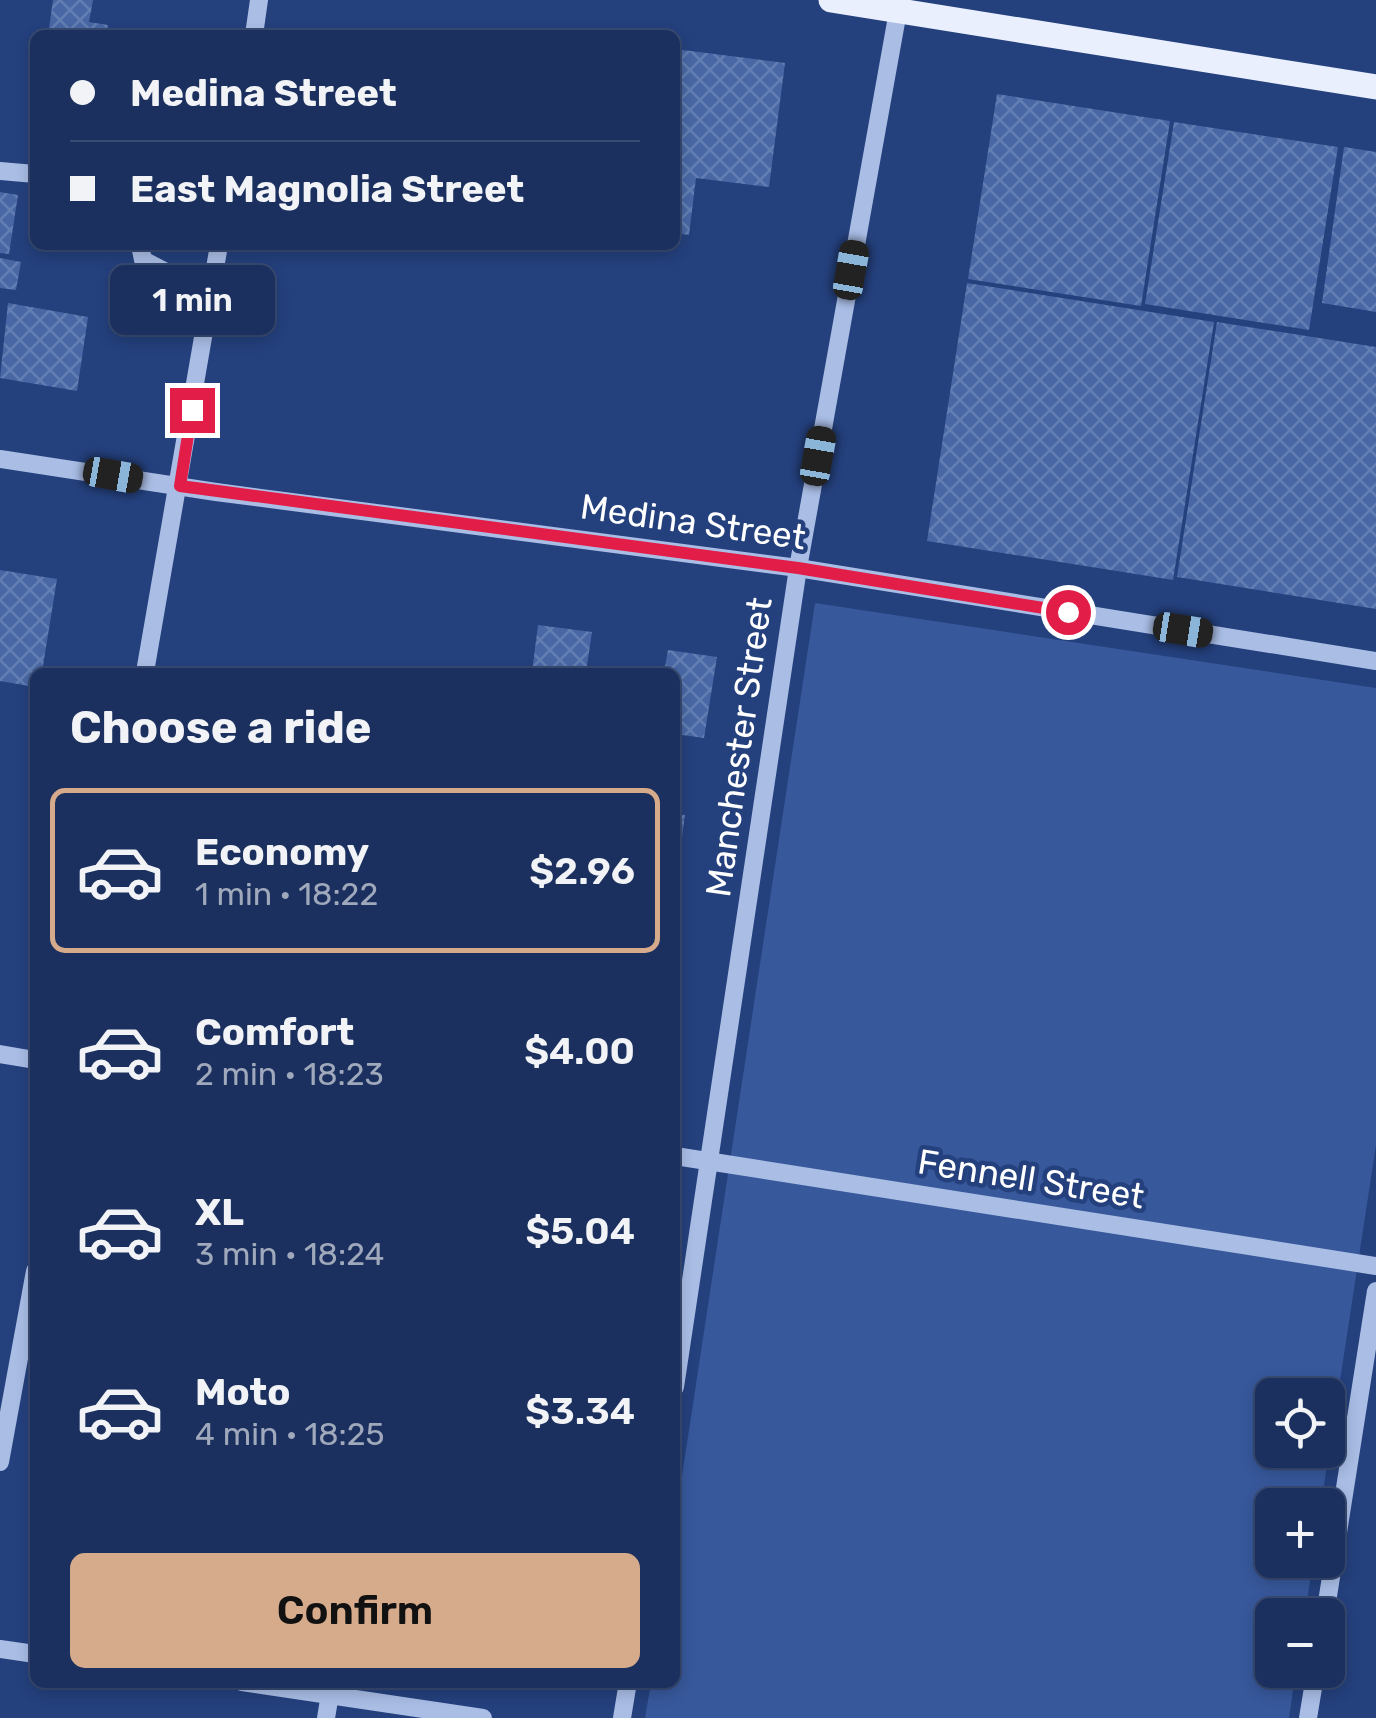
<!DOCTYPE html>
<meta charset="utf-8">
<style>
:root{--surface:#1b305e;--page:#283c67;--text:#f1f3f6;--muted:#a0a9bc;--line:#394b73;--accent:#d6ab8b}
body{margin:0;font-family:Rubik,sans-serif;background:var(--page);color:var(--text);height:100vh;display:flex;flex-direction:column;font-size:38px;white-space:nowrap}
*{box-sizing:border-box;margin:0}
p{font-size:32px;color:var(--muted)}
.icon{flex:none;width:55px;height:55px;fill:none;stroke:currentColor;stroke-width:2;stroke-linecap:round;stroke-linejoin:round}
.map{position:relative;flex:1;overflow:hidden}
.sheet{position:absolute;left:30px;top:668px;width:650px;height:1020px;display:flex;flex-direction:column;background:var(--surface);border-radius:15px;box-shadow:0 5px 15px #0003,0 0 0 2px var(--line)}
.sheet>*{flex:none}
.hud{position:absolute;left:30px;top:30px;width:650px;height:220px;border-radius:15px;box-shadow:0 5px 15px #0003,0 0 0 2px var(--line);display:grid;align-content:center;height:220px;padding:0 40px;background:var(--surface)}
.buttons{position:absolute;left:1255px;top:1378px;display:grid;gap:20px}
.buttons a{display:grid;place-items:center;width:90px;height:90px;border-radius:15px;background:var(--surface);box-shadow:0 5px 15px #0003,0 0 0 2px var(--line);font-size:50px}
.end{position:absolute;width:45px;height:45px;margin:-22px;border:12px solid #e11d48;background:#fff;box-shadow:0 0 0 5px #fff}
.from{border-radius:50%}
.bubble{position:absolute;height:70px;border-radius:15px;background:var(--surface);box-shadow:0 5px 15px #0003,0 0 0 2px var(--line);font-size:32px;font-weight:600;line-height:70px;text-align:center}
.car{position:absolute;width:30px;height:60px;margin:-30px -15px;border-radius:12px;box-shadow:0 0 8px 2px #0007;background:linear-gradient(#222 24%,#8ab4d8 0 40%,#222 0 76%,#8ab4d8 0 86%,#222 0)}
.hud b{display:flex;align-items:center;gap:35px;height:95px;font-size:38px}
.hud b+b{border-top:2px solid var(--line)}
.hud i{width:25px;height:25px;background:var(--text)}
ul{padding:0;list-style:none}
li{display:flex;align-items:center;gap:30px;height:165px;margin:0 20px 15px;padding:0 20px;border:5px solid transparent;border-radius:15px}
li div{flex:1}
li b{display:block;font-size:38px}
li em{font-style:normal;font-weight:600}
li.on{border-color:var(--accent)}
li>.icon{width:90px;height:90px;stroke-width:1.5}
h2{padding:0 40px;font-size:45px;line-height:120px}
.button{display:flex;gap:20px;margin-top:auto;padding:20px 40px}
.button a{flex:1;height:115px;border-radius:15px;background:var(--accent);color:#111;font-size:40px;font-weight:600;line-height:115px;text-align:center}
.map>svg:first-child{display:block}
</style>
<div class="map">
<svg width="1376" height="1718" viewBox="0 0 1376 1718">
<defs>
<pattern id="building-cross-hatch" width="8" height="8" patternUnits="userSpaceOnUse" patternTransform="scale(2.5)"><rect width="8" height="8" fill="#4867a4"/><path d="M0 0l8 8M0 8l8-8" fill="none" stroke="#637eb2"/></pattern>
</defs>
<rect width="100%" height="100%" fill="#24407d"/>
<path fill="#37589b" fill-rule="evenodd" d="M 815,603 L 1376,688 L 1376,1145 L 1321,1505 L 1272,1505 L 1272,1560 L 1313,1560 L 1305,1615 L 1272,1615 L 1272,1670 L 1296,1670 L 1289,1718 L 645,1718 L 651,1683 L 675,1682 L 675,1522 ZM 1272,1395 L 1328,1395 L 1328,1450 L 1272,1450 Z"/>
<g fill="url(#building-cross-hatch)">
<path d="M 53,0 L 93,0 L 89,22 L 108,25 L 106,35 L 48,35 Z"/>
<path d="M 675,49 L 785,63 L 769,187 L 696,178 L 689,235 L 675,233 Z"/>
<path d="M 997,94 L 1170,121 L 1141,306 L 968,279 Z"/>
<path d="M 1174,122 L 1338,147 L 1309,330 L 1145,304 Z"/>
<path d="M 1344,147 L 1376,152 L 1376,312 L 1322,303 Z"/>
<path d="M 0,192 L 18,195 L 9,254 L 0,253 Z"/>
<path d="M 0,258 L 21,262 L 16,290 L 0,288 Z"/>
<path d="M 967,283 L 1214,322 L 1173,580 L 927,541 Z"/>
<path d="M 8,303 L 88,317 L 77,391 L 0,378 Z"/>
<path d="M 1217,322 L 1376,347 L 1376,609 L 1177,577 Z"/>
<path d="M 0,570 L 57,579 L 42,672 L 35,672 L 35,687 L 0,681 Z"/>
<path d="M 538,625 L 592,632 L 586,672 L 532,672 Z"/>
<path d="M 668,650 L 717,657 L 704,738 L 675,734 L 675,672 L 664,672 Z"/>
<path d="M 675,814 L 685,815 L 680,852 L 675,851 Z"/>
</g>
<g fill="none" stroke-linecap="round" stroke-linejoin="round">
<g stroke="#a9bde5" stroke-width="18">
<path d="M 254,35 L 259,0"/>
<path d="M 0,171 L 35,174"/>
<path d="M 140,245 L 143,260 L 210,295"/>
<path d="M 0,459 L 216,492 L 798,568 L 1376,661"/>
<path d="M 145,672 L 219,245"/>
<path d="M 0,1054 L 35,1060"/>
<path d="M 675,1156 L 1376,1266"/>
<path d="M 675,1387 L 798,568 L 900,0"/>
<path d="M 0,1462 L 35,1271"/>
<path d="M 1325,1615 L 1376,1291"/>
<path d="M 0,1649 L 35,1654"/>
<path d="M 242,1682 L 483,1718"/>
<path d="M 326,1718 L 332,1682"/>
<path d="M 622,1718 L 628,1682"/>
<path d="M 1308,1718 L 1316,1670"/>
</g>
<path stroke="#e9effd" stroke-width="25" d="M 831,0 L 1376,87"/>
</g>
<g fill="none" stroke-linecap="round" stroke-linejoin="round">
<path stroke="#e11d48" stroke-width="12" d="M 192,410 L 180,486 L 798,568 L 1068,612"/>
</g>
<g text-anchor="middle" stroke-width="9" stroke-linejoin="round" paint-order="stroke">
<g font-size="35" fill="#fff" stroke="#24407d">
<text transform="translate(693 522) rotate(8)" y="12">Medina Street</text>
<text transform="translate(739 747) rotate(-82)" y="12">Manchester Street</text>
<text transform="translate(1031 1179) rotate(9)" y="12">Fennell Street</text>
</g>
</g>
</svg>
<div class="buttons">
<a><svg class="icon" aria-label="locate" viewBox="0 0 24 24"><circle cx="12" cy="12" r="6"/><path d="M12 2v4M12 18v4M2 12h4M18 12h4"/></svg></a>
<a>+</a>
<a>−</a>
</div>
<i class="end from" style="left:1068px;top:612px"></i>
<i class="end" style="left:192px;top:410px"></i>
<div class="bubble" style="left:110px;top:265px;width:165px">1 min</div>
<i class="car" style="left:851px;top:270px;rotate:10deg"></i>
<i class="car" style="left:818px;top:456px;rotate:10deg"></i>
<i class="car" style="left:113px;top:475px;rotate:100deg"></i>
<i class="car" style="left:1183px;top:630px;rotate:99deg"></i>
<div class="hud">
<b><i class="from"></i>Medina Street</b>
<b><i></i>East Magnolia Street</b>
</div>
<section class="sheet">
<h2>Choose a ride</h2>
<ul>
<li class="on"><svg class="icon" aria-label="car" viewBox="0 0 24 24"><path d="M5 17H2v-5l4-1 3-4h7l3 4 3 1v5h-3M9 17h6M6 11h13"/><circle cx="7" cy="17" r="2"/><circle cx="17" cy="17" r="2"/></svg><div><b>Economy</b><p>1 min · 18:22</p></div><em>$2.96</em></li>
<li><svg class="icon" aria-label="car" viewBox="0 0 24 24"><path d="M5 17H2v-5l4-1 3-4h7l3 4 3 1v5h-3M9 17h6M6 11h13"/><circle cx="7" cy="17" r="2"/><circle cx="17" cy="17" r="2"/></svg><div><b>Comfort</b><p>2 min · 18:23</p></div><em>$4.00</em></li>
<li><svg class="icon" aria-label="car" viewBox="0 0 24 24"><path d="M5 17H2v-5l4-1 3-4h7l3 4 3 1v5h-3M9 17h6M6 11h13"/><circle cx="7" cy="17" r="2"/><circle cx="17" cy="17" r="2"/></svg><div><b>XL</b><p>3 min · 18:24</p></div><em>$5.04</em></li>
<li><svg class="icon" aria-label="car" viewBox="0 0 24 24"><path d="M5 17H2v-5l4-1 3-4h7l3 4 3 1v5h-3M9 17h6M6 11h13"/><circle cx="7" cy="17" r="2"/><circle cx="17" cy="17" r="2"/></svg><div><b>Moto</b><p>4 min · 18:25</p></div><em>$3.34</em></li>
</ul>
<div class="button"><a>Confirm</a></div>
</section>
</div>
